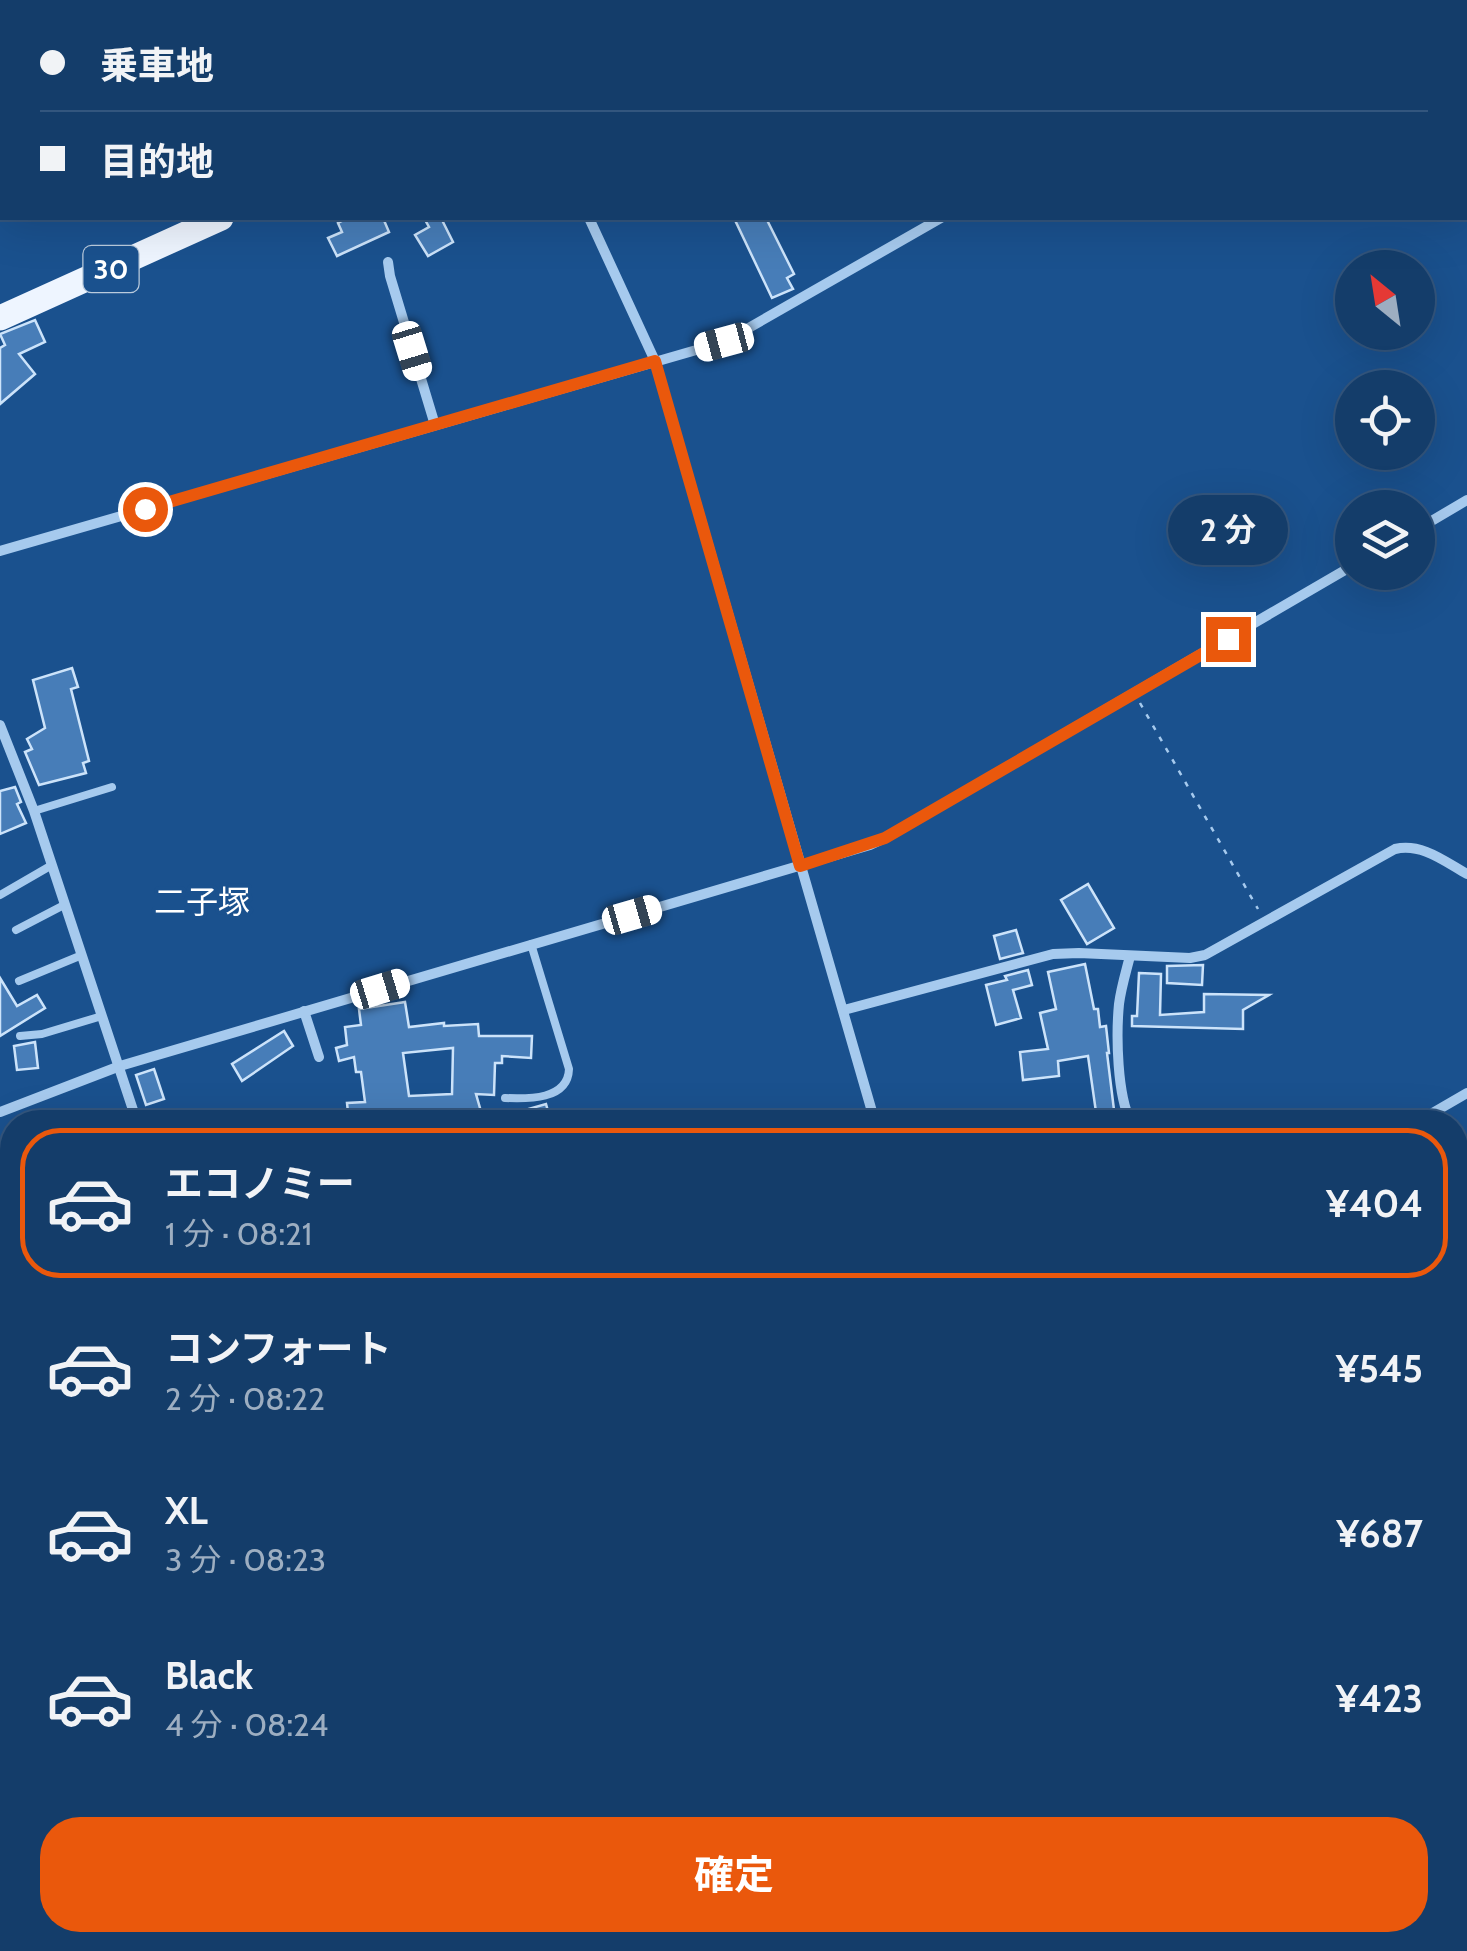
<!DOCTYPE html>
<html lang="ja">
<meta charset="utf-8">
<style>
:root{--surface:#143d6a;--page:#214872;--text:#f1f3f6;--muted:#9daec1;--line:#33567e;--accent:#ea580c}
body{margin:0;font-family:Cabin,"Noto Sans JP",sans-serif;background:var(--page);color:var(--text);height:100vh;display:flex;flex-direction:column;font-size:38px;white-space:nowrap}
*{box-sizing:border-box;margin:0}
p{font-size:32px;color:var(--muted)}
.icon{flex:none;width:55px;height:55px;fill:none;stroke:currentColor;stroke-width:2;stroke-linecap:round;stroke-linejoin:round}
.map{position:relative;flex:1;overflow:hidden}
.drawer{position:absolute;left:0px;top:1110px;width:1468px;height:842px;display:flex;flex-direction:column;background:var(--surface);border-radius:40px 40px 0 0;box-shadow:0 10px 40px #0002,0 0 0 2px var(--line)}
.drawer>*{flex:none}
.top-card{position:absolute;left:0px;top:0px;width:1468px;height:220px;box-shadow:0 10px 40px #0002,0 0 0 2px var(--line);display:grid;align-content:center;height:220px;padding:0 40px;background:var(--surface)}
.needle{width:65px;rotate:330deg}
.buttons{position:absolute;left:1335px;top:250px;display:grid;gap:20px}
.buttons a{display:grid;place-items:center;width:100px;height:100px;border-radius:50%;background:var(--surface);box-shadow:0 10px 40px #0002,0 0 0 2px var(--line);font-size:50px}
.end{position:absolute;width:45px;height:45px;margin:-22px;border:12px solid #ea580c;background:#fff;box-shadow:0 0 0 5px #fff}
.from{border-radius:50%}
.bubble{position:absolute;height:70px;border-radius:35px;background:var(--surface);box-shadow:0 10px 40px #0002,0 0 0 2px var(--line);font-size:32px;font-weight:700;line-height:70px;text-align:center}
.car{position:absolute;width:30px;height:60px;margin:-30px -15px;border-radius:12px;box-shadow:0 0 8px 2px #0007;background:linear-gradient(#fff 24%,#345 0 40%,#fff 0 76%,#345 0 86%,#fff 0)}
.top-card b{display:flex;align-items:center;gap:35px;height:95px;font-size:38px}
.top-card b+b{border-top:2px solid var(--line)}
.top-card i{width:25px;height:25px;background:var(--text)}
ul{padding:18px 0 0;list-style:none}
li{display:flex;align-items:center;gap:30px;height:150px;margin:0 20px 15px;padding:0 20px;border:5px solid transparent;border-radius:40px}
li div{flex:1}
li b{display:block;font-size:38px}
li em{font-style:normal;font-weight:700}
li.selected{border-color:var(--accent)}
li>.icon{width:90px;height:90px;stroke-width:1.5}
.button{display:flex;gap:20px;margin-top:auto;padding:20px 40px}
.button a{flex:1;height:115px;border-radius:40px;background:var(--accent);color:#fff;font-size:40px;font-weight:700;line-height:115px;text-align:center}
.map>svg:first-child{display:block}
</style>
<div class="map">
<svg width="1467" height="1951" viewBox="0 0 1467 1951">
<rect width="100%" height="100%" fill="#1a518e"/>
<g fill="#477db8" stroke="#cce3fa" stroke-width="2.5" fill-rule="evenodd">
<path d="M 348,218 L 383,218 L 389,232 L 337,256 L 328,238 L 342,232 L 338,223 Z"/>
<path d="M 424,218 L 441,218 L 453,242 L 428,256 L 415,235 L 429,227 Z"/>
<path d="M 734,218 L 766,218 L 794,274 L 787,278 L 793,289 L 772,298 Z"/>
<path d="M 35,320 L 45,342 L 19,354 L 35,374 L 0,404 L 0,348 L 5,345 L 0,334 Z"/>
<path d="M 72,668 L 78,687 L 71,689 L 89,761 L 83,763 L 86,773 L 39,785 L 25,752 L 32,749 L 27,739 L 45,728 L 33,680 Z"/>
<path d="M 15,787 L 21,802 L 17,804 L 26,823 L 0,834 L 0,791 Z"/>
<path d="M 1088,884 L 1114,928 L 1087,944 L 1061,900 Z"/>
<path d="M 1016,930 L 1023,953 L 1000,959 L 994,936 Z"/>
<path d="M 1085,964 L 1094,1009 L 1098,1009 L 1100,1027 L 1106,1026 L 1109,1053 L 1107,1053 L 1114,1110 L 1096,1112 L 1088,1056 L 1058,1061 L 1059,1076 L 1023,1080 L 1020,1052 L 1048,1049 L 1040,1013 L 1056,1009 L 1048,972 Z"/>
<path d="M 1203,965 L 1202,985 L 1167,983 L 1167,966 Z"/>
<path d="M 1028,970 L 1032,985 L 1013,990 L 1021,1018 L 996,1025 L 986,985 L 1007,980 L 1005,976 Z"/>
<path d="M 1139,973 L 1161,974 L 1160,1015 L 1204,1012 L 1204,994 L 1269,995 L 1243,1010 L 1243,1029 L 1132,1026 L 1132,1016 L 1137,1016 Z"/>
<path d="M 0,978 L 17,1006 L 37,995 L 45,1008 L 0,1036 Z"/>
<path d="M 405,1002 L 409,1027 L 444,1023 L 444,1026 L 478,1024 L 479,1036 L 532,1036 L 531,1058 L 502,1056 L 502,1063 L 495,1063 L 494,1095 L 476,1094 L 484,1122 L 443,1122 L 441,1112 L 384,1115 L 385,1122 L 349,1122 L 347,1103 L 365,1102 L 361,1072 L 356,1072 L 354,1057 L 339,1061 L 336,1048 L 347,1045 L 345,1027 L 361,1025 L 359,1009 ZM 453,1048 L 452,1094 L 409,1096 L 403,1053 Z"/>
<path d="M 284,1031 L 293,1046 L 242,1081 L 232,1064 Z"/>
<path d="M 35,1042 L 38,1068 L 17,1070 L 14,1046 Z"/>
<path d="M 154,1069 L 164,1099 L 146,1105 L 136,1075 Z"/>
<path d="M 546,1104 L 551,1122 L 524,1122 L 521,1111 Z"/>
</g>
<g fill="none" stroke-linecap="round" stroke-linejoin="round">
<g stroke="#a6caee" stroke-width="2.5" stroke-dasharray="5 8" stroke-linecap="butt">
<path d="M 1140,703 L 1258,909"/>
<path d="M 405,1951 L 405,1940"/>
</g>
<g stroke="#a6caee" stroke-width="8">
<path d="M 34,811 L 112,787"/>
<path d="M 0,895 L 52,865"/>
<path d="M 16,930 L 64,905"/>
<path d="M 19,981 L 82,955"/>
<path d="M 20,1036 L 42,1034 L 102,1016"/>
<path d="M 505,1098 C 528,1099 568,1100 569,1069 L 531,944"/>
</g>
<g stroke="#a6caee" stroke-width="10">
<path d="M 491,0 L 492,2"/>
<path d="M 1359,0 L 1360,2"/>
<path d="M 87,2 L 91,0"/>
<path d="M 1313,2 L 1317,0"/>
<path d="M 0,57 L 2,55"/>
<path d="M 1465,187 L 1467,191"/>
<path d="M 589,218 L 655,361 L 875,1122"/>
<path d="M 388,262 L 390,276 L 435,425"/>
<path d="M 1418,529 L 1467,500"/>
<path d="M 0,551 L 724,342 L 941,218"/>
<path d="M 0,725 L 34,811 L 137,1122"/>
<path d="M 1130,956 C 1126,972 1121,988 1119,1004 C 1116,1035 1117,1096 1131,1122"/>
<path d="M 844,1010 L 1053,954 L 1079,953 L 1190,958 L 1205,955 L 1395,849 C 1422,843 1444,861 1467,874"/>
<path d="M 304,1011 L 319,1057"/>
<path d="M 0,1112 L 120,1066 L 870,845 L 885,838 L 1352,566"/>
<path d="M 1417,1122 L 1467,1093"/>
<path d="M 1455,1599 L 1467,1641"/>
<path d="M 0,1648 L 12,1644"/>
<path d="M 1455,1746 L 1467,1743"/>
<path d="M 0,1776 L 12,1771"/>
<path d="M 163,1940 L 163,1951"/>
<path d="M 0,1945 L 112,1951"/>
<path d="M 850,1951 L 851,1940"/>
<path d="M 1101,1951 L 1101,1940"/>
</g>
<g stroke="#eef5ff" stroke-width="25">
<path d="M 637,2 L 642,0"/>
<path d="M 0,318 L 221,218"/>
</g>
</g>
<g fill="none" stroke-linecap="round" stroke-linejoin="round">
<path stroke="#ea580c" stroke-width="12" d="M 145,509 L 655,361 L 800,866 L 885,838 L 1228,639"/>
</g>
<g text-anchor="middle" stroke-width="8" stroke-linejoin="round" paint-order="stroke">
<rect fill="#1a518e" stroke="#bacbdd" stroke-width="2.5" x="83.5" y="246" width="55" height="46" rx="8"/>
<g font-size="28" font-weight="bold" fill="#fff">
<text x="111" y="279">30</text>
</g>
<g font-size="32" fill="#fff" stroke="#1a518e">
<text x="202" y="913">二子塚</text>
</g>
</g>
</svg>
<div class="buttons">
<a><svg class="needle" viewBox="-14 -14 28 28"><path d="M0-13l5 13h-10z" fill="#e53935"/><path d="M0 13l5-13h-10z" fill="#9daec1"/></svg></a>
<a><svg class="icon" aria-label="locate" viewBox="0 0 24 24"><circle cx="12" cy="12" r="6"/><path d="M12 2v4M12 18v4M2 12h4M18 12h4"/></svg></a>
<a><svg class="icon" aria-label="layers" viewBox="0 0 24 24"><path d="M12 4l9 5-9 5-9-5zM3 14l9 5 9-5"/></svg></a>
</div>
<i class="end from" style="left:145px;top:509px"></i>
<i class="end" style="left:1228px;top:639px"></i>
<div class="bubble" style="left:1168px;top:495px;width:120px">2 分</div>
<i class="car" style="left:724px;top:342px;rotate:255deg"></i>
<i class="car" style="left:412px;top:351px;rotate:163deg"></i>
<i class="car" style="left:632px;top:915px;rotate:74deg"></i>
<i class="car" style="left:380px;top:989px;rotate:73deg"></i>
<div class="top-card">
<b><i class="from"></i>乗車地</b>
<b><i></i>目的地</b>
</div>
<section class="drawer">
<ul>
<li class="selected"><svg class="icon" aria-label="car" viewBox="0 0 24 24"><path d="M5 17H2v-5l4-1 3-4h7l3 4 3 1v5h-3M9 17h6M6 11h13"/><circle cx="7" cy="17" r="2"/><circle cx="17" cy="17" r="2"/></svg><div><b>エコノミー</b><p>1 分 · 08:21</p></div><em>¥404</em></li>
<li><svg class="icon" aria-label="car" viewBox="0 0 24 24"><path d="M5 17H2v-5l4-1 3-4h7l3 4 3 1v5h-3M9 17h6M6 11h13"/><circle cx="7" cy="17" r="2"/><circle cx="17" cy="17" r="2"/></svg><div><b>コンフォート</b><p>2 分 · 08:22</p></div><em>¥545</em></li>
<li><svg class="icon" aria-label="car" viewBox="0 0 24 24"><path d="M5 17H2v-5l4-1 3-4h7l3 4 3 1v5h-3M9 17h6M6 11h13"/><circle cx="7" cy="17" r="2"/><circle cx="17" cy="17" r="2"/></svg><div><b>XL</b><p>3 分 · 08:23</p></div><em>¥687</em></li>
<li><svg class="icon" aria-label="car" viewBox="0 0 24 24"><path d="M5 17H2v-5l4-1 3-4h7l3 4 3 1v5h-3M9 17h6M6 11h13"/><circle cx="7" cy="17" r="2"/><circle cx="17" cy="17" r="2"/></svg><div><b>Black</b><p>4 分 · 08:24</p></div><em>¥423</em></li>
</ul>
<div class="button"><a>確定</a></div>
</section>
</div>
